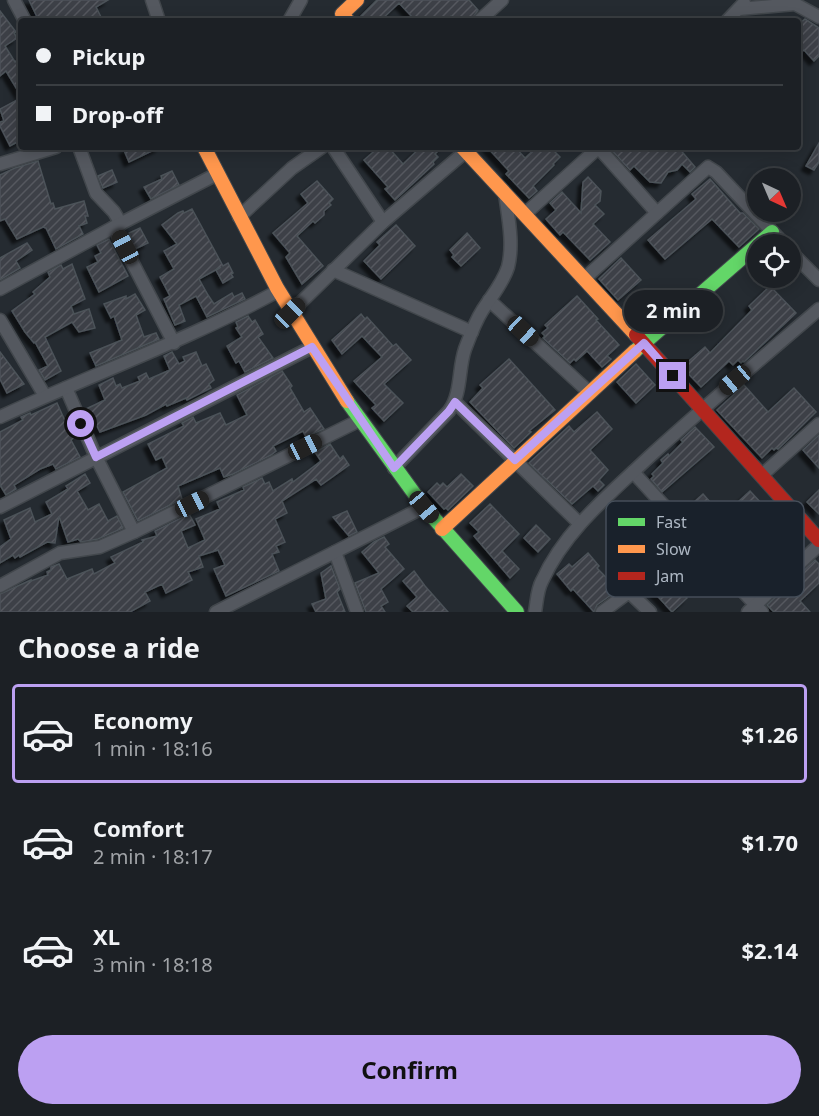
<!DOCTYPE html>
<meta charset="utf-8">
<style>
:root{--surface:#1c2025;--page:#292d32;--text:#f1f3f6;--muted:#a0a3a7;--line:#3a3e42;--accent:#bca0f2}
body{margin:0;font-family:"Noto Sans",sans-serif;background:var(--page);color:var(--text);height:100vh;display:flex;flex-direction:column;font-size:22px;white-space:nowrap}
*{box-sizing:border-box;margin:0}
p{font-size:20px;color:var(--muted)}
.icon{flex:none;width:33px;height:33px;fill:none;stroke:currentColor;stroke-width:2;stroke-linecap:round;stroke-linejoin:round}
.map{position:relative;height:612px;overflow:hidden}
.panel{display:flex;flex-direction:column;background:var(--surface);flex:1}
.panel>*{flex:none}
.hud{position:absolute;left:18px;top:18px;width:783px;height:132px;border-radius:6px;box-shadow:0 3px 15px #0003,0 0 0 2px var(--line);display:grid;align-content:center;height:132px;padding:0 18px;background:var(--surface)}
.needle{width:39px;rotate:136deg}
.buttons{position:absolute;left:747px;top:168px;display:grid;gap:12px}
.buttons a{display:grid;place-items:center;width:54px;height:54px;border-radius:50%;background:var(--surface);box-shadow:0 3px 15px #0003,0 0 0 2px var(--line);font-size:30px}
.end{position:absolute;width:27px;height:27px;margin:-14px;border:8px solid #bca0f2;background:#111;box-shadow:0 0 0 3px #111}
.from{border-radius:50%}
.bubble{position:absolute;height:42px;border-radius:21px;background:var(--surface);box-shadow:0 3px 15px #0003,0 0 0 2px var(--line);font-size:20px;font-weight:700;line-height:42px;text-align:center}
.car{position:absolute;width:18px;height:36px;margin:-18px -9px;border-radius:8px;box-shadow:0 0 4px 2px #0007;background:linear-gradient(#222 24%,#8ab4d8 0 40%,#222 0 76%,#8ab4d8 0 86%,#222 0)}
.hud b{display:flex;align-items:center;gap:21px;height:57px;font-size:22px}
.hud b+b{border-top:2px solid var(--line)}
.hud i{width:15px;height:15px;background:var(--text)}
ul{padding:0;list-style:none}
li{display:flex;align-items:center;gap:18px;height:99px;margin:0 12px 9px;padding:0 6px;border:3px solid transparent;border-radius:6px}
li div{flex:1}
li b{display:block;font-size:22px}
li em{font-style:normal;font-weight:700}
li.on{border-color:var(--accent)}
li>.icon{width:54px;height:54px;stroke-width:1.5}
h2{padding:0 18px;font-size:27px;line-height:72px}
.cta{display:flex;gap:12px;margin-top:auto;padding:12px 18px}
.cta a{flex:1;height:69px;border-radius:36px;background:var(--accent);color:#111;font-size:24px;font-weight:700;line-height:69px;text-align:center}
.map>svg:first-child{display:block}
</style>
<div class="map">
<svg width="819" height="612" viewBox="0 0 819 612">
<defs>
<pattern id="building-hatch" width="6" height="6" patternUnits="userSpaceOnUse" patternTransform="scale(1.5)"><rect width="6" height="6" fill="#3c4046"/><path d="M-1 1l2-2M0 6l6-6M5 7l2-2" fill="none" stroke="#56595f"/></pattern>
<filter id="shadow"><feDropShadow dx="-4.5" dy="4.5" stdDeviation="1.5" flood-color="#0009"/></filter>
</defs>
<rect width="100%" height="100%" fill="#252b31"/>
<g fill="url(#building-hatch)" stroke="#4c5259" stroke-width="1.5" filter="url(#shadow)">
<path d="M 29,0 L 108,0 L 96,7 L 103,21 L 39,21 Z"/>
<path d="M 377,0 L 469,0 L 478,10 L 471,21 L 455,21 L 451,16 L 446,21 L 416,21 L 399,3 L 380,21 L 367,21 L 361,16 Z"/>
<path d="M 0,11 L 16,32 L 14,33 L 17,38 L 5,46 L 15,62 L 21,56 L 21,96 L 6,71 L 0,76 Z"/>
<path d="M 805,19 L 819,28 L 819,56 L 814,61 L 804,50 L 798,55 L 798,25 Z"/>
<path d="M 21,98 L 21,140 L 10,146 L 0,126 L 0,122 L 4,121 L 0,109 Z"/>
<path d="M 819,143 L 819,162 L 814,170 L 806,166 Z"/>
<path d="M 130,147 L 160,147 L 129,162 L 124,150 Z"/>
<path d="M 379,147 L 388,147 L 403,164 L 421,147 L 442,147 L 435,154 L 438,157 L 433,162 L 434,164 L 395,200 L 385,189 L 388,187 L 364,160 Z"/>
<path d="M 487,147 L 515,147 L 525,158 L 537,147 L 550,147 L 560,157 L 553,164 L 554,165 L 533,186 L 537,191 L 529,198 L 506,174 L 509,171 Z"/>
<path d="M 609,147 L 678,147 L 695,167 L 690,172 L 682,164 L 677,170 L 668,172 L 661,183 L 650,182 L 634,166 L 630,170 Z"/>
<path d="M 38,161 L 51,204 L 53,203 L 55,209 L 84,201 L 88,216 L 85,216 L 87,223 L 79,226 L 83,234 L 56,249 L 46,228 L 43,227 L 17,239 L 5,219 L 0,221 L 0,175 L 15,168 Z"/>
<path d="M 112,170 L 117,182 L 103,188 L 98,176 Z"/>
<path d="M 172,171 L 179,185 L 151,199 L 144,187 L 162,179 L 161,176 Z"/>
<path d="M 588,177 L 601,191 L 600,201 L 595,205 L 604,214 L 593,224 L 610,242 L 590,260 L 563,232 L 560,235 L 546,219 L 556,210 L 550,203 L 562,192 L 581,213 L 583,182 Z"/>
<path d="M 710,179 L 740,213 L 743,213 L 759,229 L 739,247 L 712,219 L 665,259 L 648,240 L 696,199 L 692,194 Z"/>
<path d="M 317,181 L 333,199 L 329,203 L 331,205 L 324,211 L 324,215 L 315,223 L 313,221 L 297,236 L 323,266 L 302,284 L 286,257 L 290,253 L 273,233 L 308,203 L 301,194 Z"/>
<path d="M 192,209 L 223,266 L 228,263 L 233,273 L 231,274 L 233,277 L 223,283 L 216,270 L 221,267 L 199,279 L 208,295 L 214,304 L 232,293 L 234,297 L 242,293 L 245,299 L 207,317 L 196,296 L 179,305 L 185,321 L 175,325 L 164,299 L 170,296 L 160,277 L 174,269 L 164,251 L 177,244 L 162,225 L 178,213 L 183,211 L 184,213 Z"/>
<path d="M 396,225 L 415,246 L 381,279 L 364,261 L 380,245 L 377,242 Z"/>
<path d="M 140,228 L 148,243 L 135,249 L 129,238 L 131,237 L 129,233 Z"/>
<path d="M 467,233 L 480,248 L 461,266 L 452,257 L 454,255 L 450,250 Z"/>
<path d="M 109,239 L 128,276 L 99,292 L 87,267 L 98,262 L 95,256 L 101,253 L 97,245 Z"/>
<path d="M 27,243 L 32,250 L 16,261 L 20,268 L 0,280 L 0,258 Z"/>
<path d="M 621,258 L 641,280 L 618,300 L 599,279 Z"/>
<path d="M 72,264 L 85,299 L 71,306 L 74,314 L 89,309 L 95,328 L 79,332 L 72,322 L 45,337 L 61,371 L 45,380 L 39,370 L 48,366 L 35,342 L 34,343 L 25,332 L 12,311 L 35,294 L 33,292 L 50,277 L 48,272 L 61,265 L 63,269 Z"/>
<path d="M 770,286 L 796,313 L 744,362 L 743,361 L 741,363 L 738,360 L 733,365 L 729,361 L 701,387 L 682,367 L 705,347 L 710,353 L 752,310 L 749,306 Z"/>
<path d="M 135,294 L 145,310 L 136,315 L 144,337 L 156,333 L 159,339 L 96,366 L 90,353 L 122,340 L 114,316 L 111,318 L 104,304 L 126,296 L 126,299 Z"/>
<path d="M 577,296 L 598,319 L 596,320 L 619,345 L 607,356 L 611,359 L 602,367 L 587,351 L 576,361 L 574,359 L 570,363 L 543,338 L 545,336 L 542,333 L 548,328 L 545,325 Z"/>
<path d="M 361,314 L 365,319 L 367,317 L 393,346 L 396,344 L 411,360 L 384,384 L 403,403 L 384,421 L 372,408 L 376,405 L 354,381 L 382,357 L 362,336 L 342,354 L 332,340 Z"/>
<path d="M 248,316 L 252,322 L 255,320 L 263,334 L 258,337 L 273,358 L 245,372 L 239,361 L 236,363 L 227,346 L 242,337 L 236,328 L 238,327 L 236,322 Z"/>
<path d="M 0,352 L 24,384 L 7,393 L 0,379 Z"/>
<path d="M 172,352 L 179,364 L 185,361 L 183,357 L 196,352 L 202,366 L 206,364 L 214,380 L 209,384 L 211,388 L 187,400 L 186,398 L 167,406 L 166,404 L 146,415 L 100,432 L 97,426 L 92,428 L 86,409 L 105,400 L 99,385 L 113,378 L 116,386 L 120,384 L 122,388 L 140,381 L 138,377 L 146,373 L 149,379 L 170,370 L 164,356 Z"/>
<path d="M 509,359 L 555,410 L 529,431 L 531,432 L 514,448 L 470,402 L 483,388 L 480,385 Z"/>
<path d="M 636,364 L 655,385 L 636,403 L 617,382 Z"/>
<path d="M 282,371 L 292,386 L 290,388 L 304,412 L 310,408 L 324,429 L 306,437 L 303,431 L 273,446 L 276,451 L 271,455 L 233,474 L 224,477 L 220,468 L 178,486 L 182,499 L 138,521 L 123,492 L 167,468 L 162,457 L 156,460 L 148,444 L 184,426 L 182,423 L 193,417 L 196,423 L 220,413 L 226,425 L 247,415 L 237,395 Z"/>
<path d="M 744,385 L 768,412 L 794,388 L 816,412 L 778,449 L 776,448 L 774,450 L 772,448 L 762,458 L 717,410 Z"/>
<path d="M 57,403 L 66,423 L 71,421 L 77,435 L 71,440 L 80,457 L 56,469 L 53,464 L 40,469 L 14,485 L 16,489 L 6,495 L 0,485 L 0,432 L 23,420 L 21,417 L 30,413 L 31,415 Z"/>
<path d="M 597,412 L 612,429 L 590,450 L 608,470 L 599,480 L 604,485 L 598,491 L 593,486 L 572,504 L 529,463 L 569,426 L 574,432 Z"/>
<path d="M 695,427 L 714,447 L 662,492 L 651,479 L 654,476 L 652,474 L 663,463 L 661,460 L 668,454 L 669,456 L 683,442 L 681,440 Z"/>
<path d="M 819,435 L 819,468 L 803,450 Z"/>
<path d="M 330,444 L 340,459 L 343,456 L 349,465 L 321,485 L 316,479 L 282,501 L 287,513 L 275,519 L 285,542 L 276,546 L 279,552 L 272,554 L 279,571 L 226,596 L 214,569 L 225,565 L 218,550 L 199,556 L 203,567 L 188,572 L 192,580 L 166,593 L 162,584 L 145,592 L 150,601 L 130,612 L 0,612 L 0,594 L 31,580 L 31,581 L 48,575 L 47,572 L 51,570 L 51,567 L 59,564 L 67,579 L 92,569 L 94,574 L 115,563 L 111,557 L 143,542 L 142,540 L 157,536 L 155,531 L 189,514 L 195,525 L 181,531 L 188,548 L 205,540 L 196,519 L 220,509 L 217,502 L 244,490 L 243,487 L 262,478 L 265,484 L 269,482 L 273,491 L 292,479 L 293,482 L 321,461 L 315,452 Z"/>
<path d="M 85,474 L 90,483 L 77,491 L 88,510 L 99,504 L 108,521 L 117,516 L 123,528 L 98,539 L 81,542 L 78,539 L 68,542 L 59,516 L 55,543 L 47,542 L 20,557 L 19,555 L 15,558 L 13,555 L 0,563 L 0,547 L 11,539 L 4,520 L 30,508 L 35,522 L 52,514 L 46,502 L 68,489 L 66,486 Z"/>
<path d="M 461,474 L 473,486 L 448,510 L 446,508 L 444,509 L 428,492 L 437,483 L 440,486 L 443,483 L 447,487 Z"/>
<path d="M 819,490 L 819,514 L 807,502 Z"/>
<path d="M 750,491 L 762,504 L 738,526 L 726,513 Z"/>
<path d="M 703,494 L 718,511 L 697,530 L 682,513 Z"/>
<path d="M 490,504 L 519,534 L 502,551 L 519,569 L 510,578 L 474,536 L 479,532 L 470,523 Z"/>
<path d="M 347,511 L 357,532 L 349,536 L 333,517 Z"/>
<path d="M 536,525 L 550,539 L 538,552 L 524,538 Z"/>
<path d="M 384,537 L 389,544 L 385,547 L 404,569 L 381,589 L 388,602 L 381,606 L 385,612 L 366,612 L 355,583 L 379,573 L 362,552 L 374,542 Z"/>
<path d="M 588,553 L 599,566 L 597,568 L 618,590 L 597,605 L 594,612 L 573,589 L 571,591 L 557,574 L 569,564 L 572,567 Z"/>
<path d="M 815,560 L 819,564 L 819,583 L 800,601 L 810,612 L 774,612 L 767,605 Z"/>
<path d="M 331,566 L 340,589 L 337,592 L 345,612 L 316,612 L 312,604 L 326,599 L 321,573 Z"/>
<path d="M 414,571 L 425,586 L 448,612 L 413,612 L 407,606 L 417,597 L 403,581 Z"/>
<path d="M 667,576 L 687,598 L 672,612 L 652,590 Z"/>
</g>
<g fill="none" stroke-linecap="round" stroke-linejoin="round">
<g stroke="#42474c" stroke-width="15">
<g id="street">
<path d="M 14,0 L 25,21"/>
<path d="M 152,0 L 159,21"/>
<path d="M 739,9 L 795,4 L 819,17"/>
<path d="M 289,21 L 301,0"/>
<path d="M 479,21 L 502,0"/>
<path d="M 727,21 L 744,3"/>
<path d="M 79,147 L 96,193 L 114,212 L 121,224"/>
<path d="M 333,147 L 383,222"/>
<path d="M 598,147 L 657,213"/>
<path d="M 0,164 L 56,147"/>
<path d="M 525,214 L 599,147"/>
<path d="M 239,217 L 292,168 L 322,147"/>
<path d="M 114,227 L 174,343"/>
<path d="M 790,251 L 819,280"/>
<path d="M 333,270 L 472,332"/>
<path d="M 584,279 L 708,167 L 716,172 L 784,244"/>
<path d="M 0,289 L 114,227 L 217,174"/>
<path d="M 489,300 L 590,393"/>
<path d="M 290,313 L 383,222 L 466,151"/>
<path d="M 0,320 L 45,396"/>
<path d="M 66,388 L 96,457 L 134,532"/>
<path d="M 455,402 L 579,523"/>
<path d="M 0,417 C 93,374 188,340 278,291"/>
<path d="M 394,468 L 449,411 C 462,393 458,369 465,349 C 470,336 475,322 482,311 C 491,297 503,283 508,267 C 514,243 508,217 505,193"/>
<path d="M 633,472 L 762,612"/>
<path d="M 762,475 L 819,424"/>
<path d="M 0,507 L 312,347"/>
<path d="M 335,552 L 357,612"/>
<path d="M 0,586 L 60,553 L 100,547 L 134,532 L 360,420"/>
<path d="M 216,612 L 424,507"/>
<path d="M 535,612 C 537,601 537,590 542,581 C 565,530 610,494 649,457 C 705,406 762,358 819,309"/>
<path d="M 602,612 L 629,592 L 650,612"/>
<path d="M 748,612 L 819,545"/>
</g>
</g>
<g stroke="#42474c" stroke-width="16">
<g id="fast">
<path d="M 635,351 L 772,232"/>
<path d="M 347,401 L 424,507 L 517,612"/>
</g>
</g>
<g stroke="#42474c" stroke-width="16">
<g id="slow">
<path d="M 348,21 L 342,14 L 357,0"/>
<path d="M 204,147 L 277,288 L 347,401"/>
<path d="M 462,147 L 636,335"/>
<path d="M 442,529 L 635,351"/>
</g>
</g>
<g stroke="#42474c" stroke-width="16">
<path id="jam" d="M 636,335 L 819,540"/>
</g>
<use href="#street" stroke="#54585f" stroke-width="12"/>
<use href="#fast" stroke="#63d668" stroke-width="14"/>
<use href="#slow" stroke="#ff974d" stroke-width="14"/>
<use href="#jam" stroke="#b3261e" stroke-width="14"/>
</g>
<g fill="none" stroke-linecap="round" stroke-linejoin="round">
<path stroke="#bca0f2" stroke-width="8" d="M 81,424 L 96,457 L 312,347 L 394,468 L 449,411 L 455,402 L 515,460 L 644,343 L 673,376"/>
</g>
<rect x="606" y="501" width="198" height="96" rx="9" fill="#19212b" stroke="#454e59" stroke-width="1.5"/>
<rect x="618" y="518" width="27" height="8" fill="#63d668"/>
<rect x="618" y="545" width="27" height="8" fill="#ff974d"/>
<rect x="618" y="572" width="27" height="8" fill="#b3261e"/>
<g font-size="16" fill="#adb7c3">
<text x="656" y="528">Fast</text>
<text x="656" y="555">Slow</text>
<text x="656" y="582">Jam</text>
</g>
</svg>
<div class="buttons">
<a><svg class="needle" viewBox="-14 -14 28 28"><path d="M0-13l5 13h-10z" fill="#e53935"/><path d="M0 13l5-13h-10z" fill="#a0a3a7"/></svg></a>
<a><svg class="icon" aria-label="locate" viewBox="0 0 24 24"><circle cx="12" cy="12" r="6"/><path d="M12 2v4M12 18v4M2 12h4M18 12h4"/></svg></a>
</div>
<i class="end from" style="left:81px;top:424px"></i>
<i class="end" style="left:673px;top:376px"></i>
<div class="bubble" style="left:624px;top:290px;width:99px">2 min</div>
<i class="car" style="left:125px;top:247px;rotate:332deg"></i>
<i class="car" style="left:290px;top:313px;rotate:45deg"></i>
<i class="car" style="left:523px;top:331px;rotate:133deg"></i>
<i class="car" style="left:735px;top:380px;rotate:230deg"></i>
<i class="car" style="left:305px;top:447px;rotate:64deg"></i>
<i class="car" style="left:192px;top:504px;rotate:64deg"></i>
<i class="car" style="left:424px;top:507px;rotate:140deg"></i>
<div class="hud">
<b><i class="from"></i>Pickup</b>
<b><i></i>Drop-off</b>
</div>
</div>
<section class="panel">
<h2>Choose a ride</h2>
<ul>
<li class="on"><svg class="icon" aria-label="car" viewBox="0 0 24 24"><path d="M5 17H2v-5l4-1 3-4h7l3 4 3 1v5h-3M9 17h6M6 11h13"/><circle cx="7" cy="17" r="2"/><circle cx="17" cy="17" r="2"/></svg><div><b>Economy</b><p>1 min · 18:16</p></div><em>$1.26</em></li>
<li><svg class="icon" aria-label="car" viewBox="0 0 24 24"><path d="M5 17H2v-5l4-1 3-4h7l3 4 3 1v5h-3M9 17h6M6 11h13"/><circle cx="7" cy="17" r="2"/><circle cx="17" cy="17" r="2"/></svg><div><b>Comfort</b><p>2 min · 18:17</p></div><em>$1.70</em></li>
<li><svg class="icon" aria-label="car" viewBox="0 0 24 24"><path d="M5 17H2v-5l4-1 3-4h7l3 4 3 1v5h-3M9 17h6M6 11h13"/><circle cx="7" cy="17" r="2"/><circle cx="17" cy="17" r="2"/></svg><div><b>XL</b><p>3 min · 18:18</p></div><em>$2.14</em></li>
</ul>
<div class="cta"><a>Confirm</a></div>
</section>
